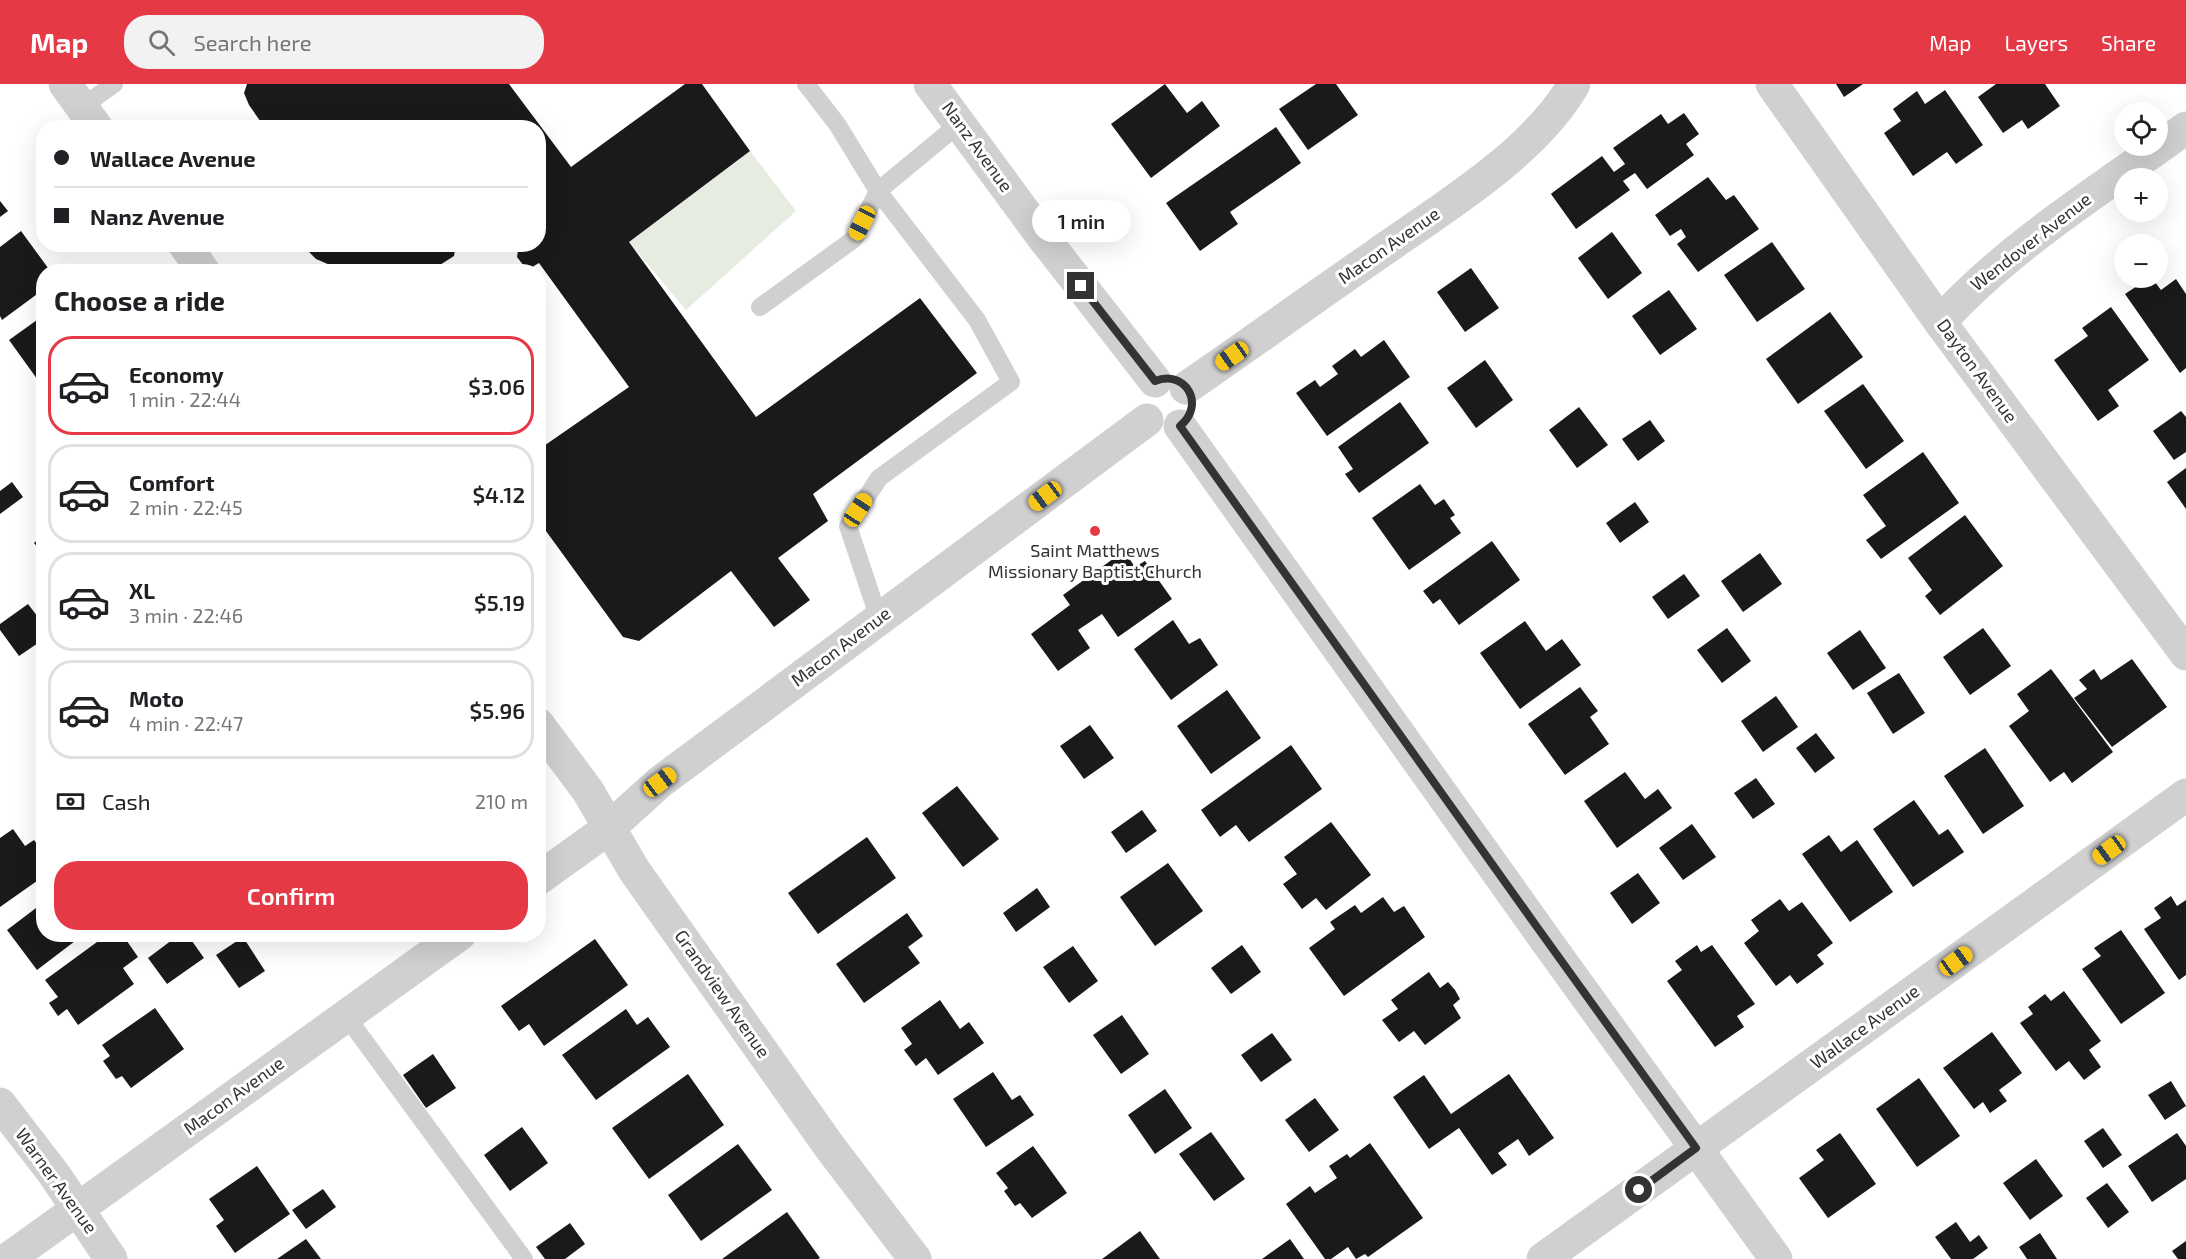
<!DOCTYPE html>
<meta charset="utf-8">
<style>
:root{--surface:#fff;--page:#f2f2f2;--text:#202124;--muted:#757577;--line:#e0e0e0;--accent:#e63946}
body{margin:0;font-family:"Exo 2",sans-serif;background:var(--page);color:var(--text);height:100vh;display:flex;flex-direction:column;font-size:22px;white-space:nowrap}
*{box-sizing:border-box;margin:0}
p{font-size:20px;color:var(--muted)}
.icon{flex:none;width:33px;height:33px;fill:none;stroke:currentColor;stroke-width:2;stroke-linecap:round;stroke-linejoin:round}
.map{position:relative;flex:1;overflow:hidden}
.drawer{position:absolute;left:36px;top:180px;width:510px;height:678px;display:flex;flex-direction:column;background:var(--surface);border-radius:24px;box-shadow:0 6px 24px #0002}
.drawer>*{flex:none}
.top-card{position:absolute;left:36px;top:36px;width:510px;height:132px;border-radius:24px;box-shadow:0 6px 24px #0002;display:grid;align-content:center;height:132px;padding:0 18px;background:var(--surface)}
.controls{position:absolute;left:2114px;top:18px;display:grid;gap:12px}
.controls a{display:grid;place-items:center;width:54px;height:54px;border-radius:50%;background:var(--surface);box-shadow:0 6px 24px #0002;font-size:30px}
.end{position:absolute;width:27px;height:27px;margin:-14px;border:8px solid #333;background:#fff;box-shadow:0 0 0 3px #fff}
.from{border-radius:50%}
.bubble{position:absolute;height:42px;border-radius:21px;background:var(--surface);box-shadow:0 6px 24px #0002;font-size:20px;font-weight:600;line-height:42px;text-align:center}
.car{position:absolute;width:18px;height:36px;margin:-18px -9px;border-radius:8px;box-shadow:0 0 4px 2px #0007;background:linear-gradient(#f5c518 24%,#345 0 40%,#f5c518 0 76%,#345 0 86%,#f5c518 0)}
.top-card b{display:flex;align-items:center;gap:21px;height:57px;font-size:22px}
.top-card b+b{border-top:2px solid var(--line)}
.top-card i{width:15px;height:15px;background:var(--text)}
ul{padding:0;list-style:none}
li{display:flex;align-items:center;gap:18px;height:99px;margin:0 12px 9px;padding:0 6px;border:3px solid var(--line);border-radius:24px}
li div{flex:1}
li b{display:block;font-size:22px}
li em{font-style:normal;font-weight:600}
li.selected{border-color:var(--accent)}
li>.icon{width:54px;height:54px;stroke-width:1.5}
h2{padding:0 18px;font-size:27px;line-height:72px}
.pay{display:flex;align-items:center;gap:15px;height:66px;padding:0 18px;font-size:22px}
.pay p{margin-inline-start:auto}
.action{display:flex;gap:12px;margin-top:auto;padding:12px 18px}
.action a{flex:1;height:69px;border-radius:24px;background:var(--accent);color:#fff;font-size:24px;font-weight:600;line-height:69px;text-align:center}
header{display:flex;align-items:center;gap:36px;box-sizing:border-box;height:84px;padding:0 30px;background:var(--accent);color:#fff}
header strong{font-size:28px}
nav{display:flex;gap:33px;margin-inline-start:auto;font-size:21px}
.search{width:420px;height:54px;background:var(--page);display:flex;align-items:center;gap:15px;box-sizing:border-box;padding:0 21px;border-radius:24px;color:var(--muted);font-size:22px}
.map>svg:first-child{display:block}
</style>
<header>
<strong>Map</strong>
<div class="search"><svg class="icon" aria-label="search" viewBox="0 0 24 24"><circle cx="10" cy="10" r="6"/><path d="M15 15l6 6"/></svg>Search here</div>
<nav><a>Map</a><a>Layers</a><a>Share</a></nav>
</header>
<div class="map">
<svg width="2186" height="1175" viewBox="0 0 2186 1175">
<rect width="100%" height="100%" fill="#fff"/>
<path fill="#e6ecdf" d="M 750,67 L 796,127 L 686,226 L 629,158 Z"/>
<g fill="#1a1a1a">
<path d="M 247,0 L 509,0 L 571,83 L 685,0 L 702,0 L 750,67 L 629,158 L 756,333 L 920,214 L 977,289 L 813,410 L 828,437 L 778,474 L 810,516 L 774,543 L 731,487 L 639,557 L 623,553 L 538,436 L 538,366 L 629,303 L 539,179 L 527,186 L 517,173 L 519,160 L 538,160 L 538,44 L 265,44 L 249,21 L 244,9 Z"/>
<path d="M 1165,0 L 1187,29 L 1202,17 L 1220,42 L 1151,94 L 1111,40 Z"/>
<path d="M 1316,0 L 1336,0 L 1358,31 L 1308,66 L 1279,25 Z"/>
<path d="M 1836,0 L 1863,0 L 1844,13 Z"/>
<path d="M 1996,0 L 2045,0 L 2060,22 L 2028,45 L 2022,36 L 2003,49 L 1978,13 Z"/>
<path d="M 1945,6 L 1983,61 L 1956,80 L 1947,68 L 1913,92 L 1884,49 L 1901,37 L 1893,25 L 1917,7 L 1925,20 Z"/>
<path d="M 1684,29 L 1699,50 L 1686,60 L 1694,71 L 1647,105 L 1635,89 L 1623,97 L 1630,106 L 1576,145 L 1551,110 L 1552,109 L 1602,72 L 1614,88 L 1625,80 L 1613,64 L 1661,30 L 1668,40 Z"/>
<path d="M 1276,43 L 1301,79 L 1230,128 L 1238,140 L 1200,167 L 1166,119 Z"/>
<path d="M 1708,93 L 1726,116 L 1734,111 L 1759,145 L 1698,188 L 1677,160 L 1686,153 L 1681,145 L 1670,152 L 1655,131 Z"/>
<path d="M 0,117 L 8,127 L 0,133 Z"/>
<path d="M 21,147 L 51,188 L 44,188 L 44,205 L 2,236 L 0,232 L 0,163 Z"/>
<path d="M 1612,148 L 1642,189 L 1608,215 L 1578,174 Z"/>
<path d="M 1772,158 L 1805,205 L 1757,238 L 1724,191 Z"/>
<path d="M 301,160 L 456,160 L 454,172 L 429,188 L 344,187 L 316,175 Z"/>
<path d="M 1471,184 L 1499,224 L 1465,248 L 1437,208 Z"/>
<path d="M 2149,194 L 2152,194 L 2161,206 L 2176,195 L 2186,210 L 2186,284 L 2180,289 L 2125,210 Z"/>
<path d="M 1669,206 L 1697,245 L 1660,271 L 1632,232 Z"/>
<path d="M 2111,223 L 2149,276 L 2108,306 L 2119,322 L 2098,337 L 2054,276 L 2088,252 L 2082,244 Z"/>
<path d="M 1830,228 L 1863,273 L 1798,320 L 1766,275 Z"/>
<path d="M 44,231 L 44,297 L 40,299 L 9,256 Z"/>
<path d="M 1384,256 L 1410,293 L 1327,352 L 1296,309 L 1315,296 L 1320,303 L 1338,290 L 1332,282 L 1355,265 L 1361,273 Z"/>
<path d="M 1485,276 L 1513,316 L 1476,344 L 1447,304 Z"/>
<path d="M 1863,300 L 1904,357 L 1866,385 L 1824,327 Z"/>
<path d="M 1400,318 L 1429,359 L 1359,409 L 1345,390 L 1353,385 L 1338,363 Z"/>
<path d="M 1579,323 L 1608,361 L 1577,384 L 1549,346 Z"/>
<path d="M 2181,327 L 2186,333 L 2186,368 L 2174,376 L 2153,347 Z"/>
<path d="M 1650,336 L 1665,357 L 1638,377 L 1622,355 Z"/>
<path d="M 1923,368 L 1959,419 L 1881,475 L 1866,456 L 1886,442 L 1863,411 Z"/>
<path d="M 2186,384 L 2186,425 L 2167,398 Z"/>
<path d="M 12,398 L 23,413 L 0,430 L 0,407 Z"/>
<path d="M 1420,400 L 1435,421 L 1444,415 L 1455,431 L 1450,434 L 1461,449 L 1409,486 L 1372,434 Z"/>
<path d="M 1635,418 L 1649,438 L 1620,459 L 1606,439 Z"/>
<path d="M 1965,431 L 2003,482 L 1940,531 L 1925,512 L 1932,506 L 1908,474 Z"/>
<path d="M 44,451 L 44,471 L 34,459 Z"/>
<path d="M 1492,457 L 1520,496 L 1459,541 L 1440,515 L 1433,520 L 1423,507 Z"/>
<path d="M 1124,467 L 1135,483 L 1145,477 L 1172,515 L 1118,553 L 1102,530 L 1078,546 L 1090,564 L 1058,587 L 1031,550 L 1070,521 L 1063,511 Z"/>
<path d="M 1760,469 L 1782,500 L 1743,528 L 1721,497 Z"/>
<path d="M 1684,490 L 1700,512 L 1668,535 L 1652,513 Z"/>
<path d="M 28,520 L 44,541 L 44,555 L 19,572 L 0,546 L 0,540 Z"/>
<path d="M 1173,536 L 1189,560 L 1200,554 L 1218,581 L 1171,616 L 1134,565 Z"/>
<path d="M 1525,537 L 1546,567 L 1562,555 L 1581,581 L 1520,625 L 1480,569 Z"/>
<path d="M 1727,544 L 1751,577 L 1722,599 L 1697,566 Z"/>
<path d="M 1983,544 L 2011,582 L 1970,611 L 1943,573 Z"/>
<path d="M 1860,546 L 1886,584 L 1853,606 L 1827,569 Z"/>
<path d="M 2132,575 L 2167,623 L 2112,663 L 2074,614 L 2087,605 L 2079,596 L 2094,585 L 2101,596 Z"/>
<path d="M 2051,585 L 2113,668 L 2072,699 L 2064,688 L 2050,698 L 2009,642 L 2029,627 L 2017,610 Z"/>
<path d="M 1899,589 L 1925,629 L 1893,650 L 1867,609 Z"/>
<path d="M 1580,603 L 1598,627 L 1590,633 L 1609,660 L 1565,691 L 1528,640 Z"/>
<path d="M 1227,606 L 1261,654 L 1211,690 L 1177,642 Z"/>
<path d="M 1776,612 L 1798,643 L 1763,668 L 1741,637 Z"/>
<path d="M 1090,641 L 1114,674 L 1084,695 L 1060,662 Z"/>
<path d="M 1816,649 L 1835,674 L 1815,689 L 1796,664 Z"/>
<path d="M 1291,661 L 1322,705 L 1249,758 L 1236,741 L 1220,753 L 1201,726 Z"/>
<path d="M 1985,664 L 2024,722 L 1983,750 L 1944,692 Z"/>
<path d="M 1625,688 L 1645,715 L 1658,705 L 1672,724 L 1617,764 L 1584,717 Z"/>
<path d="M 1756,694 L 1775,720 L 1753,735 L 1734,709 Z"/>
<path d="M 957,702 L 999,755 L 963,783 L 922,729 Z"/>
<path d="M 1914,716 L 1939,751 L 1948,745 L 1964,768 L 1913,803 L 1873,745 Z"/>
<path d="M 1142,726 L 1157,747 L 1126,769 L 1111,748 Z"/>
<path d="M 1331,738 L 1371,791 L 1326,826 L 1316,814 L 1302,825 L 1283,800 L 1297,790 L 1284,773 Z"/>
<path d="M 1692,740 L 1716,773 L 1683,796 L 1659,764 Z"/>
<path d="M 13,745 L 25,762 L 34,756 L 44,769 L 44,792 L 0,823 L 0,754 Z"/>
<path d="M 1829,751 L 1841,768 L 1857,756 L 1893,808 L 1850,838 L 1802,770 Z"/>
<path d="M 867,753 L 896,794 L 818,850 L 788,809 Z"/>
<path d="M 1168,779 L 1203,827 L 1155,862 L 1120,813 Z"/>
<path d="M 1638,789 L 1660,819 L 1632,840 L 1610,809 Z"/>
<path d="M 1037,804 L 1050,823 L 1016,848 L 1003,829 Z"/>
<path d="M 2171,812 L 2177,822 L 2186,816 L 2186,891 L 2179,896 L 2144,845 L 2161,834 L 2154,824 Z"/>
<path d="M 1383,813 L 1394,828 L 1404,822 L 1425,853 L 1344,912 L 1309,864 L 1335,845 L 1330,838 L 1355,821 L 1361,829 Z"/>
<path d="M 1780,815 L 1789,827 L 1802,818 L 1833,859 L 1817,871 L 1824,880 L 1797,900 L 1790,891 L 1776,902 L 1744,859 L 1759,847 L 1751,836 Z"/>
<path d="M 44,818 L 44,850 L 76,850 L 79,854 L 37,886 L 7,846 Z"/>
<path d="M 907,829 L 923,852 L 908,863 L 920,879 L 864,919 L 836,880 Z"/>
<path d="M 2121,846 L 2165,909 L 2121,940 L 2082,885 L 2101,872 L 2094,864 Z"/>
<path d="M 108,850 L 122,850 L 138,873 L 123,884 L 134,900 L 78,941 L 67,925 L 58,932 L 49,919 L 58,913 L 45,896 Z"/>
<path d="M 180,850 L 187,850 L 204,874 L 167,900 L 148,874 Z"/>
<path d="M 243,853 L 265,887 L 239,904 L 216,871 Z"/>
<path d="M 595,855 L 628,901 L 544,962 L 529,940 L 519,947 L 501,922 Z"/>
<path d="M 1242,861 L 1261,888 L 1231,910 L 1211,884 Z"/>
<path d="M 1697,861 L 1701,868 L 1712,861 L 1755,920 L 1737,932 L 1744,943 L 1715,963 L 1667,897 L 1682,886 L 1675,877 Z"/>
<path d="M 1073,862 L 1098,897 L 1069,919 L 1043,883 Z"/>
<path d="M 1429,888 L 1440,904 L 1448,898 L 1455,906 L 1460,915 L 1453,921 L 1461,934 L 1425,961 L 1414,947 L 1399,958 L 1382,936 L 1398,925 L 1391,916 Z"/>
<path d="M 2064,907 L 2101,957 L 2089,966 L 2101,983 L 2084,996 L 2069,977 L 2056,987 L 2020,939 L 2033,930 L 2028,923 L 2045,910 L 2051,917 Z"/>
<path d="M 940,916 L 960,945 L 969,938 L 984,959 L 938,991 L 926,974 L 916,982 L 904,966 L 912,960 L 901,944 Z"/>
<path d="M 155,924 L 184,965 L 131,1004 L 122,992 L 116,995 L 103,977 L 110,972 L 102,961 Z"/>
<path d="M 626,925 L 637,941 L 648,933 L 670,963 L 596,1016 L 562,971 Z"/>
<path d="M 1122,931 L 1149,970 L 1121,990 L 1093,951 Z"/>
<path d="M 1992,948 L 2022,989 L 1999,1006 L 2007,1017 L 1990,1029 L 1983,1018 L 1974,1025 L 1943,984 Z"/>
<path d="M 1272,949 L 1292,976 L 1261,998 L 1241,971 Z"/>
<path d="M 433,970 L 456,1004 L 426,1024 L 403,991 Z"/>
<path d="M 993,988 L 1012,1016 L 1020,1011 L 1034,1031 L 986,1063 L 953,1015 Z"/>
<path d="M 688,990 L 724,1041 L 649,1095 L 612,1044 Z"/>
<path d="M 1509,990 L 1554,1054 L 1529,1072 L 1518,1055 L 1498,1069 L 1507,1081 L 1492,1091 L 1459,1044 L 1429,1065 L 1393,1013 L 1424,991 L 1451,1030 Z"/>
<path d="M 1919,994 L 1960,1052 L 1917,1083 L 1876,1025 Z"/>
<path d="M 2171,997 L 2186,1022 L 2165,1036 L 2148,1011 Z"/>
<path d="M 1165,1005 L 1192,1044 L 1155,1070 L 1128,1031 Z"/>
<path d="M 1315,1014 L 1339,1046 L 1309,1068 L 1285,1036 Z"/>
<path d="M 522,1043 L 548,1079 L 510,1107 L 484,1071 Z"/>
<path d="M 2103,1044 L 2122,1071 L 2103,1084 L 2084,1057 Z"/>
<path d="M 1211,1048 L 1245,1095 L 1214,1117 L 1179,1070 Z"/>
<path d="M 1840,1049 L 1876,1100 L 1828,1134 L 1799,1094 L 1824,1076 L 1816,1066 Z"/>
<path d="M 2177,1049 L 2186,1062 L 2186,1095 L 2152,1118 L 2128,1082 Z"/>
<path d="M 1370,1059 L 1423,1134 L 1368,1173 L 1365,1170 L 1356,1175 L 1348,1163 L 1331,1175 L 1325,1175 L 1286,1120 L 1310,1102 L 1315,1109 L 1337,1094 L 1329,1082 L 1347,1070 L 1350,1074 Z"/>
<path d="M 738,1060 L 772,1106 L 701,1157 L 668,1111 Z"/>
<path d="M 1033,1062 L 1067,1109 L 1032,1134 L 1020,1119 L 1015,1122 L 1004,1107 L 1008,1104 L 996,1089 Z"/>
<path d="M 2036,1075 L 2063,1112 L 2030,1136 L 2003,1099 Z"/>
<path d="M 257,1082 L 290,1130 L 235,1169 L 216,1142 L 224,1136 L 209,1115 Z"/>
<path d="M 2107,1099 L 2129,1128 L 2108,1144 L 2086,1114 Z"/>
<path d="M 323,1105 L 336,1123 L 306,1145 L 292,1126 Z"/>
<path d="M 787,1128 L 820,1174 L 818,1175 L 722,1175 Z"/>
<path d="M 1956,1138 L 1970,1158 L 1979,1151 L 1988,1164 L 1973,1175 L 1951,1175 L 1935,1153 Z"/>
<path d="M 570,1139 L 585,1160 L 565,1175 L 545,1175 L 536,1163 Z"/>
<path d="M 1140,1147 L 1160,1175 L 1102,1175 Z"/>
<path d="M 2040,1149 L 2057,1175 L 2027,1175 L 2019,1163 Z"/>
<path d="M 306,1155 L 321,1175 L 277,1175 Z"/>
<path d="M 1290,1155 L 1304,1175 L 1262,1175 Z"/>
<path d="M 2186,1157 L 2186,1175 L 2178,1175 L 2172,1167 Z"/>
</g>
<g fill="none" stroke-linecap="round" stroke-linejoin="round">
<g stroke="#d0d0d0" stroke-width="18">
<path d="M 806,0 L 837,40 L 878,107 L 959,40"/>
<path d="M 82,23 L 114,0"/>
<path d="M 760,223 L 854,155 L 878,107 L 977,236 L 1011,298 L 879,394 L 848,442 L 879,535"/>
<path d="M 346,932 L 524,1175"/>
</g>
<g stroke="#d0d0d0" stroke-width="33">
<path d="M 65,0 L 97,44"/>
<path d="M 930,0 L 1042,152 L 1155,297"/>
<path d="M 1772,0 L 1940,238 L 2186,570"/>
<path d="M 184,160 L 204,188"/>
<path d="M 1940,238 C 2011,160 2102,105 2186,44"/>
<path d="M 1186,304 C 1250,260 1312,215 1376,171 C 1441,125 1534,70 1574,0"/>
<path d="M 1180,342 L 1550,862 L 1776,1175"/>
<path d="M 538,640 L 588,707 L 634,786 L 829,1062 L 915,1175"/>
<path d="M 538,795 L 609,744 L 660,698 L 1147,336"/>
<path d="M 0,1020 L 54,1090 L 111,1175"/>
<path d="M 8,1175 L 460,850"/>
<path d="M 1543,1175 L 2186,711"/>
</g>
</g>
<g fill="none" stroke-linecap="round" stroke-linejoin="round">
<path stroke="#333" stroke-width="8" d="M 1081,202 L 1155,297 C 1186,285 1206,321 1180,342 L 1537,843 L 1696,1064 L 1639,1106"/>
</g>
<circle fill="#e63946" stroke="#fff" stroke-width="2" cx="1095" cy="447" r="6"/>
<g text-anchor="middle" stroke-width="6" stroke-linejoin="round" paint-order="stroke">
<g font-size="18" fill="#333" stroke="#fff">
<text transform="translate(977 63) rotate(54)" y="6">Nanz Avenue</text>
<text transform="translate(2031 158) rotate(-38)" y="6">Wendover Avenue</text>
<text transform="translate(1389 162) rotate(-35)" y="6">Macon Avenue</text>
<text transform="translate(1977 287) rotate(54)" y="6">Dayton Avenue</text>
<text transform="translate(841 563) rotate(-37)" y="6">Macon Avenue</text>
<text transform="translate(722 910) rotate(55)" y="6">Grandview Avenue</text>
<text transform="translate(1865 943) rotate(-36)" y="6">Wallace Avenue</text>
<text transform="translate(234 1012) rotate(-36)" y="6">Macon Avenue</text>
<text transform="translate(56 1097) rotate(54)" y="6">Warner Avenue</text>
</g>
<g font-size="18" fill="#333" stroke="#fff">
<text x="1095" y="473">Saint Matthews<tspan x="1095" dy="21">Missionary Baptist Church</tspan></text>
</g>
</g>
</svg>
<div class="controls">
<a><svg class="icon" aria-label="locate" viewBox="0 0 24 24"><circle cx="12" cy="12" r="6"/><path d="M12 2v4M12 18v4M2 12h4M18 12h4"/></svg></a>
<a>+</a>
<a>−</a>
</div>
<i class="end from" style="left:1639px;top:1106px"></i>
<i class="end" style="left:1081px;top:202px"></i>
<div class="bubble" style="left:1032px;top:116px;width:99px">1 min</div>
<i class="car" style="left:862px;top:139px;rotate:207deg"></i>
<i class="car" style="left:1232px;top:272px;rotate:235deg"></i>
<i class="car" style="left:1045px;top:412px;rotate:233deg"></i>
<i class="car" style="left:858px;top:426px;rotate:33deg"></i>
<i class="car" style="left:660px;top:698px;rotate:53deg"></i>
<i class="car" style="left:2109px;top:766px;rotate:234deg"></i>
<i class="car" style="left:1956px;top:877px;rotate:54deg"></i>
<div class="top-card">
<b><i class="from"></i>Wallace Avenue</b>
<b><i></i>Nanz Avenue</b>
</div>
<section class="drawer">
<h2>Choose a ride</h2>
<ul>
<li class="selected"><svg class="icon" aria-label="car" viewBox="0 0 24 24"><path d="M5 17H2v-5l4-1 3-4h7l3 4 3 1v5h-3M9 17h6M6 11h13"/><circle cx="7" cy="17" r="2"/><circle cx="17" cy="17" r="2"/></svg><div><b>Economy</b><p>1 min · 22:44</p></div><em>$3.06</em></li>
<li><svg class="icon" aria-label="car" viewBox="0 0 24 24"><path d="M5 17H2v-5l4-1 3-4h7l3 4 3 1v5h-3M9 17h6M6 11h13"/><circle cx="7" cy="17" r="2"/><circle cx="17" cy="17" r="2"/></svg><div><b>Comfort</b><p>2 min · 22:45</p></div><em>$4.12</em></li>
<li><svg class="icon" aria-label="car" viewBox="0 0 24 24"><path d="M5 17H2v-5l4-1 3-4h7l3 4 3 1v5h-3M9 17h6M6 11h13"/><circle cx="7" cy="17" r="2"/><circle cx="17" cy="17" r="2"/></svg><div><b>XL</b><p>3 min · 22:46</p></div><em>$5.19</em></li>
<li><svg class="icon" aria-label="car" viewBox="0 0 24 24"><path d="M5 17H2v-5l4-1 3-4h7l3 4 3 1v5h-3M9 17h6M6 11h13"/><circle cx="7" cy="17" r="2"/><circle cx="17" cy="17" r="2"/></svg><div><b>Moto</b><p>4 min · 22:47</p></div><em>$5.96</em></li>
</ul>
<div class="pay"><svg class="icon" aria-label="cash" viewBox="0 0 24 24"><path d="M3 7h18v10H3z"/><circle cx="12" cy="12" r="2"/></svg>Cash<p>210 m</p></div>
<div class="action"><a>Confirm</a></div>
</section>
</div>
